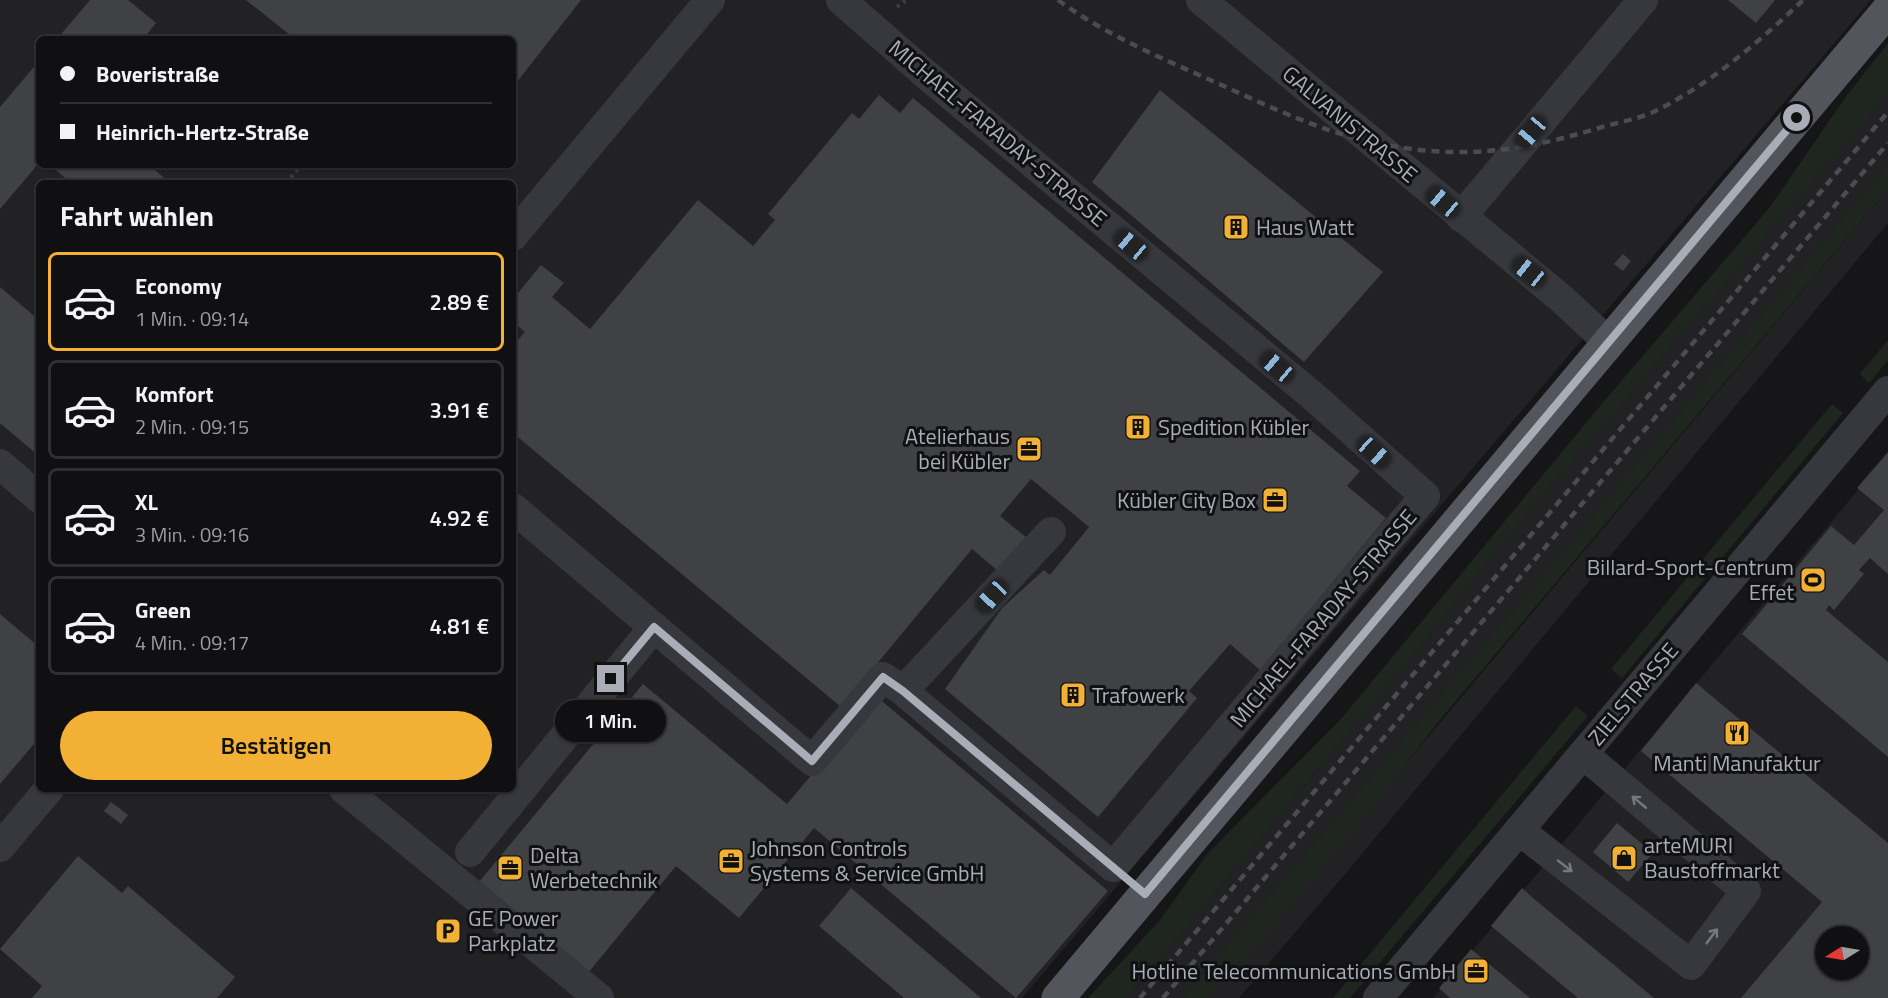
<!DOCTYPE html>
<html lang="de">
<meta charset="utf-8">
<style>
:root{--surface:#101012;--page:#1e1e20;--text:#f1f3f6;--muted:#9c9d9f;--line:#303032;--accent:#f2b134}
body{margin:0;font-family:"Titillium Web",sans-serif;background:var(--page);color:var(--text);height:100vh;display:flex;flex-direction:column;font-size:22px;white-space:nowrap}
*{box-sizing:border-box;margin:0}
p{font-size:20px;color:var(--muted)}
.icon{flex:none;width:33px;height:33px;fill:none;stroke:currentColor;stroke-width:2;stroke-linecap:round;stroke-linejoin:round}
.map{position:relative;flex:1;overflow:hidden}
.drawer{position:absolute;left:36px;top:180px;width:480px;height:612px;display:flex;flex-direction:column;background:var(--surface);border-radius:9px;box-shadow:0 2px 4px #0004,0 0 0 2px var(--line)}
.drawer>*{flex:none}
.top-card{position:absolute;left:36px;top:36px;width:480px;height:132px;border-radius:9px;box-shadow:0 2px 4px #0004,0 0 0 2px var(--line);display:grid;align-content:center;height:132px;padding:0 24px;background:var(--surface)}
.needle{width:39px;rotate:259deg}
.controls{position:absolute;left:1815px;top:926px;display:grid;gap:12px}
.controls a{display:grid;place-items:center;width:54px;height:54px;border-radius:50%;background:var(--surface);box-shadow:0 2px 4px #0004,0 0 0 2px var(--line);font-size:30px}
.end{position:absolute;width:27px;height:27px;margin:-14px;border:8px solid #a8adb8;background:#111;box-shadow:0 0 0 3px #111}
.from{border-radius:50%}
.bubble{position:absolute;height:42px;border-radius:21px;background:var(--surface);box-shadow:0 2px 4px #0004,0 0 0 2px var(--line);font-size:20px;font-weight:600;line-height:42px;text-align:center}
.car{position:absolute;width:18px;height:36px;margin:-18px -9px;border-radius:8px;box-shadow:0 0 4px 2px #0007;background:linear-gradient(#222 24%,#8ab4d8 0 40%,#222 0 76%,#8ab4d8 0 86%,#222 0)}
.top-card b{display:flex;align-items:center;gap:21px;height:57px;font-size:22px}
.top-card b+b{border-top:2px solid var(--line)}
.top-card i{width:15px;height:15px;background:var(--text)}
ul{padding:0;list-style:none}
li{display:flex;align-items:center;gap:18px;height:99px;margin:0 12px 9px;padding:0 12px;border:3px solid var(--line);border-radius:9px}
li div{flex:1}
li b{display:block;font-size:22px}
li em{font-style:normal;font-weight:600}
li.selected{border-color:var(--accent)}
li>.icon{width:54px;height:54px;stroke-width:1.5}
h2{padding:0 24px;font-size:27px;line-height:72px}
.primary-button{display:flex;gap:12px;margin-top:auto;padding:12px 24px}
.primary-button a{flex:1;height:69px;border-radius:36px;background:var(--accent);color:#111;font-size:24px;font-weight:600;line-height:69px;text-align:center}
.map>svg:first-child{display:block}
</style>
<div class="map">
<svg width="1888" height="998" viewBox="0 0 1888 998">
<rect width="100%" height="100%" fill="#161618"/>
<g fill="#222225" fill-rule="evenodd">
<path d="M 0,0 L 1871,0 L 1022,998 L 0,998 ZM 39,39 L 513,39 L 513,165 L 39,165 ZM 39,183 L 513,183 L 513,789 L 39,789 Z"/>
<path d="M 1888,94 L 1888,164 L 1571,542 L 1182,998 L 1127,998 L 1411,658 L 1500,545 Z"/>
<path d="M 1888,189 L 1888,223 L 1351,867 L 1239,998 L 1209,998 Z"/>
<path d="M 1888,454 L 1888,998 L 1433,998 ZM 1826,936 L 1858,936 L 1858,969 L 1826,969 Z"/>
</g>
<g fill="#1e261f">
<path d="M 1888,43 L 1888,94 L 1500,545 L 1411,658 L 1127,998 L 1088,998 L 1161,919 L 1208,853 L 1341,719 L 1600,406 L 1770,207 L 1847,95 Z"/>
<path d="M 1888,164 L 1888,189 L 1439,721 C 1366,816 1289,908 1209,998 L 1182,998 L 1571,542 Z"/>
<path d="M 1888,340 L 1888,360 L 1869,383 L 1860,374 Z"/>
<path d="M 1832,404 L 1843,413 L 1622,678 L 1611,669 Z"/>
<path d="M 1576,706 L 1588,716 L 1350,998 L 1333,998 Z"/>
</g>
<g fill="#404145" fill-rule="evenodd">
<path d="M 90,0 L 128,0 L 156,23 L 143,39 L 57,39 Z"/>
<path d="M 246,0 L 581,0 L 513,87 L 513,39 L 295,39 Z"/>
<path d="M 1728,0 L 1775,0 L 1756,23 Z"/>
<path d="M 39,61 L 39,163 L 0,209 L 0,107 Z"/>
<path d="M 1160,90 L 1383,272 L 1304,362 L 1092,182 Z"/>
<path d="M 879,95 L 900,113 L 913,98 L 1360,471 L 1347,486 L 1386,518 L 1260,670 L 1230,644 L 1189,691 L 1197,698 L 1098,817 L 945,689 L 1002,608 L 1044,570 L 1050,575 L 1089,527 L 1031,479 L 1000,516 L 1032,542 L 1004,576 L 972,549 L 841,707 L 513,433 L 513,345 L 525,332 L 513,322 L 513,299 L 541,265 L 564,283 L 552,297 L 590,329 L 698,200 L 753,246 L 775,220 L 768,214 L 852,113 L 859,119 Z"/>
<path d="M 50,165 L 149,165 L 170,183 L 71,183 Z"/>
<path d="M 1623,254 L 1631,261 L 1623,271 L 1614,264 Z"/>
<path d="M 0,287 L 39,320 L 39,456 L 0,423 Z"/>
<path d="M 1888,452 L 1888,574 L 1870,558 L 1859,570 L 1864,574 L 1834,610 L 1829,605 L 1826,610 L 1888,662 L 1888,757 L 1742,634 L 1831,526 L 1854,545 L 1884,510 L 1857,488 Z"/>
<path d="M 0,614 L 39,647 L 39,738 L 0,784 Z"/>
<path d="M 1696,683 L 1888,843 L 1888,998 L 1741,998 L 1822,902 L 1641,751 ZM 1826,936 L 1858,936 L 1858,969 L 1826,969 Z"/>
<path d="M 643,684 L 787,804 L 877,697 L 1108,891 L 1016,998 L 814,828 L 739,918 L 676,866 L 588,973 L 479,882 Z"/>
<path d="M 111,802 L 128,815 L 121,824 L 104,811 Z"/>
<path d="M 1617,823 L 1653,853 L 1628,882 L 1593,852 Z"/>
<path d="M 78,856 L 122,893 L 128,886 L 235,977 L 217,998 L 32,998 L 42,986 L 0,949 Z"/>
<path d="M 851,888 L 981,998 L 904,998 L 819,926 Z"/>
<path d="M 1522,888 L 1533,898 L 1654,998 L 1578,998 L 1491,926 Z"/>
<path d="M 1471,949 L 1506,978 L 1530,998 L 1450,998 L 1439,988 Z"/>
</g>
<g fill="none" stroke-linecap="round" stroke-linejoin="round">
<g stroke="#3d3f44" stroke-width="4" stroke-dasharray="3 4.5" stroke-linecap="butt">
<path d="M 897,7 L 906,0"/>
<path d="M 286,183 L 301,165"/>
</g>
<g stroke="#37383d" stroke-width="30">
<path d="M 841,0 L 930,78 L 1314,397 L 1425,496 L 1113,867 L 903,691 L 1051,532"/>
<path d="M 1201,0 L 1563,300 L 1608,342"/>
<path d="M 1461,217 L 1643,0"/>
<path d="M 513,236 L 710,0"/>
<path d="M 0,464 L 39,498"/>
<path d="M 513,508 L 812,761 L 883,677 L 903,691"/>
<path d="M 344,789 L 599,998"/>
<path d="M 1519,830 L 1691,965 L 1746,891 L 1583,754"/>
<path d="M 0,847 L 49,789"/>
<path d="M 470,852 L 654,627"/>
<path d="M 1378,998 L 1888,391"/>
</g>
<path stroke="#53555c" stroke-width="33" d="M 1058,998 L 1888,10"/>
<g stroke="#4a4c52" stroke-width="4.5" stroke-dasharray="8 6" stroke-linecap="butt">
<path d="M 1058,0 C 1107,36 1164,59 1219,84 C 1268,106 1318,130 1371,142 C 1456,160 1516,153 1599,128 C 1615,123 1634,120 1651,113 C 1707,87 1759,42 1803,0"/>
<path d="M 1140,998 L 1888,112"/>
<path d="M 1163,998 L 1888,143"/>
</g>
</g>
<defs><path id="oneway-shaft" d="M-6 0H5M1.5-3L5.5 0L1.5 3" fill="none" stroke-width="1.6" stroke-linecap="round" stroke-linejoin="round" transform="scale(1.5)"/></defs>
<g stroke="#757881">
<use href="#oneway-shaft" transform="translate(1639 802) rotate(-140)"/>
<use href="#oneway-shaft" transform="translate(1565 866) rotate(38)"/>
<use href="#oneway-shaft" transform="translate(1712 936) rotate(-53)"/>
</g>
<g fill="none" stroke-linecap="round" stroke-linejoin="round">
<path stroke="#a8adb8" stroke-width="8" d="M 611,679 L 654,627 L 812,761 L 883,677 L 903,691 L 1145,894 L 1797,118"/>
</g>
<defs>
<g id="building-square" transform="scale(1.35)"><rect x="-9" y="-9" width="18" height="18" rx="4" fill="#f2b134" stroke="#111113"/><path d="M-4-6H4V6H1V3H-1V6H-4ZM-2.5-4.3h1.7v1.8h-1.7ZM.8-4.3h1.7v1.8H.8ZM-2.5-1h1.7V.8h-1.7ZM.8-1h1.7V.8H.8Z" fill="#111"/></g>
<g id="office-square" transform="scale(1.35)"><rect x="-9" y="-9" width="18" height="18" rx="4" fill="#f2b134" stroke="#111113"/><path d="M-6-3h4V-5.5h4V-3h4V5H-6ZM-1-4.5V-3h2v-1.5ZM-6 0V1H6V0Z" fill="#111"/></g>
<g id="stadium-square" transform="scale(1.35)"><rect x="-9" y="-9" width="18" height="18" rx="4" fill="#f2b134" stroke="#111113"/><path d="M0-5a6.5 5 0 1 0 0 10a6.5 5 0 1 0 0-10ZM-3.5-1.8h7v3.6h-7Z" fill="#111"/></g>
<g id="restaurant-square" transform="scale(1.35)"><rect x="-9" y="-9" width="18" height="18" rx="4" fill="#f2b134" stroke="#111113"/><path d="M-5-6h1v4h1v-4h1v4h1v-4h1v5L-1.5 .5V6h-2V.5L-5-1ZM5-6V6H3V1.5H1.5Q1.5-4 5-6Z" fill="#111"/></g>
<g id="shop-square" transform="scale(1.35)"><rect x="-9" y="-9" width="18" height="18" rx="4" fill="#f2b134" stroke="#111113"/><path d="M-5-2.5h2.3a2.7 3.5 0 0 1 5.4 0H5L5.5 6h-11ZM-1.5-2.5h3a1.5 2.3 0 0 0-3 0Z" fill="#111"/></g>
<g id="parking-square" transform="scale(1.35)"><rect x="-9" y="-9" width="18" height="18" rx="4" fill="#f2b134" stroke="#111113"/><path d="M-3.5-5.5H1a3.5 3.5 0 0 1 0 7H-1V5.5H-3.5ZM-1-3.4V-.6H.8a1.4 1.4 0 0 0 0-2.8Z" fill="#111"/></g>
</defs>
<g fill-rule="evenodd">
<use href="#building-square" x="1236" y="227"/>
<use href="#building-square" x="1138" y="427"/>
<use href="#office-square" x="1029" y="449"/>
<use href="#office-square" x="1275" y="500"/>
<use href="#stadium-square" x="1813" y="580"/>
<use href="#building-square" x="1073" y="695"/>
<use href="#restaurant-square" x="1737" y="733"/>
<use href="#shop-square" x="1624" y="858"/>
<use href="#office-square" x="731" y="861"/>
<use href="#office-square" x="510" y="868"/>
<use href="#parking-square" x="448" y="931"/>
<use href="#office-square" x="1476" y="971"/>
</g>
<g text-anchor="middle" stroke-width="6" stroke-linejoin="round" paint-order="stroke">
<g font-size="22" fill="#a8adb8" stroke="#111113">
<text transform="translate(1350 124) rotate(40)" y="8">GALVANISTRASSE</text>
<text transform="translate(998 133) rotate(40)" y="8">MICHAEL-FARADAY-STRASSE</text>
<text transform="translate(1323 618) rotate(-50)" y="8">MICHAEL-FARADAY-STRASSE</text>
<text transform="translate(1633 694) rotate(-50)" y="8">ZIELSTRASSE</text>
</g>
<g font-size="22" fill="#a8adb8" stroke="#111113" text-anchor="start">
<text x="1256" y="235">Haus Watt</text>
<text x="1158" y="435">Spedition Kübler</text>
<text x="1010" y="444" text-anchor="end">Atelierhaus<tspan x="1010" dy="25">bei Kübler</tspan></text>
<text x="1256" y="508" text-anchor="end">Kübler City Box</text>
<text x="1794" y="575" text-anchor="end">Billard-Sport-Centrum<tspan x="1794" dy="25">Effet</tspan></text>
<text x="1092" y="703">Trafowerk</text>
<text x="1737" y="771" text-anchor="middle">Manti Manufaktur</text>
<text x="1644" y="853">arteMURI<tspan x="1644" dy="25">Baustoffmarkt</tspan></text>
<text x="750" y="856">Johnson Controls<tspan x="750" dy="25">Systems &amp; Service GmbH</tspan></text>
<text x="530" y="863">Delta<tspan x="530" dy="25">Werbetechnik</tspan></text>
<text x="468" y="926">GE Power<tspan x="468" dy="25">Parkplatz</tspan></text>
<text x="1456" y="979" text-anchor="end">Hotline Telecommunications GmbH</text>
</g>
</g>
</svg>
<div class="controls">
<a><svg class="needle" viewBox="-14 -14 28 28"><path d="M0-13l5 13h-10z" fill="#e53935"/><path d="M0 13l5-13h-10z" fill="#9c9d9f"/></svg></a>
</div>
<i class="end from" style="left:1797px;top:118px"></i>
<i class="end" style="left:611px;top:679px"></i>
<div class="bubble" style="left:555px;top:700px;width:111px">1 Min.</div>
<i class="car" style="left:1531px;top:132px;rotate:220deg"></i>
<i class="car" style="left:1443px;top:202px;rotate:310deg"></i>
<i class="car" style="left:1131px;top:245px;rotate:310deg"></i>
<i class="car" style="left:1529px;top:272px;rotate:309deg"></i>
<i class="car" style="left:1277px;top:367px;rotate:310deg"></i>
<i class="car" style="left:1374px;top:452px;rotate:132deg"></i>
<i class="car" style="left:992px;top:596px;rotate:223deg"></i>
<div class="top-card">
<b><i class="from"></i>Boveristraße</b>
<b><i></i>Heinrich-Hertz-Straße</b>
</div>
<section class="drawer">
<h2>Fahrt wählen</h2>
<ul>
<li class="selected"><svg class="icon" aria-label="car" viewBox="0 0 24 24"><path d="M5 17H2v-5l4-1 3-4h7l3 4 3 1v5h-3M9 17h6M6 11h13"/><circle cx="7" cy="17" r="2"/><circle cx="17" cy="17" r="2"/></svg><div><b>Economy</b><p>1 Min. · 09:14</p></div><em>2.89 €</em></li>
<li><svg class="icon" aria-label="car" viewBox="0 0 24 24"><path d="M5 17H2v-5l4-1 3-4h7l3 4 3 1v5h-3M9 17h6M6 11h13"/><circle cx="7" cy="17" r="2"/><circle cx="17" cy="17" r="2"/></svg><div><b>Komfort</b><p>2 Min. · 09:15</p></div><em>3.91 €</em></li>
<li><svg class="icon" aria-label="car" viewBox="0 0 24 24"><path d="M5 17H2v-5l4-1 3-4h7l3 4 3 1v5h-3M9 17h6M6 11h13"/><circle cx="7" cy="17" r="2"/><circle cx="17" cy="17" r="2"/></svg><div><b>XL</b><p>3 Min. · 09:16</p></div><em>4.92 €</em></li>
<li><svg class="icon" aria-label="car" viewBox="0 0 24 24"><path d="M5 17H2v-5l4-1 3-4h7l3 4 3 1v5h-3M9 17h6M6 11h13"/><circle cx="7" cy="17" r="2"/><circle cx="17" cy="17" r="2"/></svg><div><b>Green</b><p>4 Min. · 09:17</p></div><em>4.81 €</em></li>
</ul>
<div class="primary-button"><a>Bestätigen</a></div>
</section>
</div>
